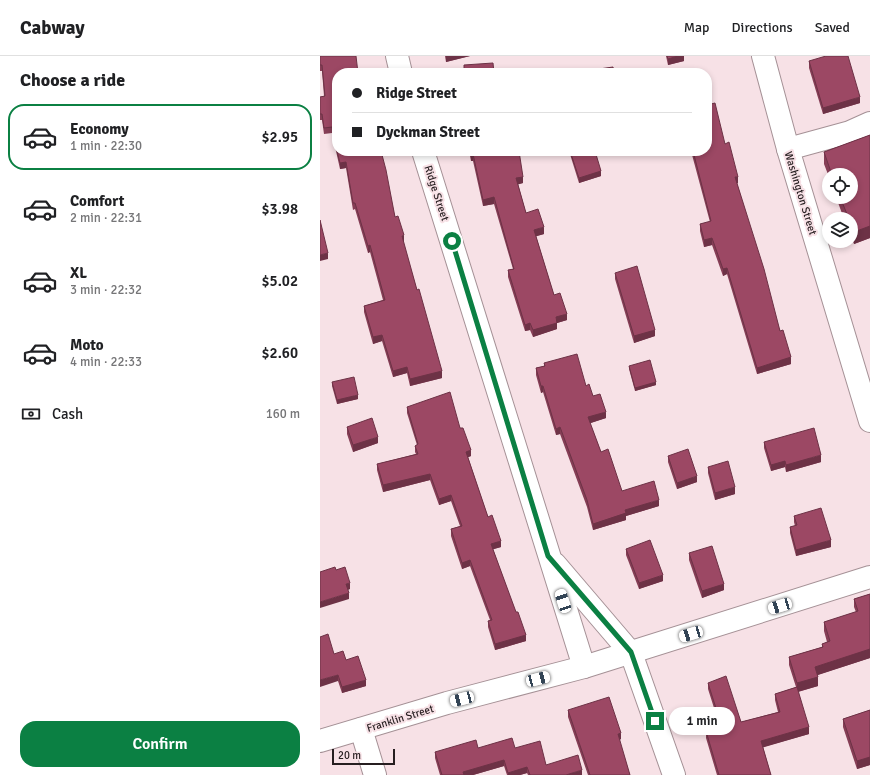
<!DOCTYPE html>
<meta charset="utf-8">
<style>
:root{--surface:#fff;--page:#f6f6f6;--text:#202124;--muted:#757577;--line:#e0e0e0;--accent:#0b8043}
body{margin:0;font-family:Signika,sans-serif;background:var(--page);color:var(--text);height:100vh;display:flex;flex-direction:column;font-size:15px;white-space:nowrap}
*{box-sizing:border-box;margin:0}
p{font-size:13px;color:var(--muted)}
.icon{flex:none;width:22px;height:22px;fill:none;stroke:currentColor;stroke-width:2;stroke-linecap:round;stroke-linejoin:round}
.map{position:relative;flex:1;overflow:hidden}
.sheet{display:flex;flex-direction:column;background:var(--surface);width:320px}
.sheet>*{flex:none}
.hud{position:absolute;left:12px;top:12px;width:380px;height:88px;border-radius:16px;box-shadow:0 2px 6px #0003;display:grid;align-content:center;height:88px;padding:0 20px;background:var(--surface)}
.buttons{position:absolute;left:502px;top:112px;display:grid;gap:8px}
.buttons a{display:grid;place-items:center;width:36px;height:36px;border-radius:50%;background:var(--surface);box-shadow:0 2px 6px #0003;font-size:20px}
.scale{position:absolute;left:12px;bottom:10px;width:63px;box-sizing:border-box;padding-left:4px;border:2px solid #261e20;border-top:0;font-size:11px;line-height:14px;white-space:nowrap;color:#261e20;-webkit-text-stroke:3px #f7e1e6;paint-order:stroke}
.end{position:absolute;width:18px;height:18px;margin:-9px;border:5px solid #0b8043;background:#fff;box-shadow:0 0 0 2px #fff}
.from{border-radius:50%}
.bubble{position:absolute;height:28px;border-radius:14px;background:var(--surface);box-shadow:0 2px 6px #0003;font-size:13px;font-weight:600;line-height:28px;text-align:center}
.car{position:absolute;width:12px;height:24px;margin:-12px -6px;border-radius:5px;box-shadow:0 0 3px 1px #0007;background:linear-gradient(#fff 24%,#345 0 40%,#fff 0 76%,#345 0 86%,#fff 0)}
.hud b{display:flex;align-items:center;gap:14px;height:38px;font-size:15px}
.hud b+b{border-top:1px solid var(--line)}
.hud i{width:10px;height:10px;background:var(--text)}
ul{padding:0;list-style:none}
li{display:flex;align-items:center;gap:12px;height:66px;margin:0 8px 6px;padding:0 12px;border:2px solid transparent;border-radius:16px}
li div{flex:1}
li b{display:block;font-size:15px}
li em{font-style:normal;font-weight:600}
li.on{border-color:var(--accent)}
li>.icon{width:36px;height:36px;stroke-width:1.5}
h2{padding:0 20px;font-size:18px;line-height:48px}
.pay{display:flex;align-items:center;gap:10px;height:44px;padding:0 20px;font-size:15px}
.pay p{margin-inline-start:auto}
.primary-button{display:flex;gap:8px;margin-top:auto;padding:8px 20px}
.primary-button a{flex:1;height:46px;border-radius:16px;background:var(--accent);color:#fff;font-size:16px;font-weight:600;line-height:46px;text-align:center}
header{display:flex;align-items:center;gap:24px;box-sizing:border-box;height:56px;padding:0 20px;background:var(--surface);border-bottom:1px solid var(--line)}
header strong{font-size:19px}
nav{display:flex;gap:22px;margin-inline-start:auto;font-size:14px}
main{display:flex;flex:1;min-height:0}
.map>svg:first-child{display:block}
</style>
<header>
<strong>Cabway</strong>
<nav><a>Map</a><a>Directions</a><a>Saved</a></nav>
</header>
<main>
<section class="sheet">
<h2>Choose a ride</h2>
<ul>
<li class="on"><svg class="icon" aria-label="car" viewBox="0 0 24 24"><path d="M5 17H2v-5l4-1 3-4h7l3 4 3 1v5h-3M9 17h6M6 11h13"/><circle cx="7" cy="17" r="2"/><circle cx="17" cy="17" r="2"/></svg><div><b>Economy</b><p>1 min · 22:30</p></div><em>$2.95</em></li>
<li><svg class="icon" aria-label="car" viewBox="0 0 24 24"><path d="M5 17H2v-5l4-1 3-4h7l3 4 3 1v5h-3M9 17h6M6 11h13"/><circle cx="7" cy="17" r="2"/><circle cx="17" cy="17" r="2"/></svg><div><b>Comfort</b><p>2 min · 22:31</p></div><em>$3.98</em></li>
<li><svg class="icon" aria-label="car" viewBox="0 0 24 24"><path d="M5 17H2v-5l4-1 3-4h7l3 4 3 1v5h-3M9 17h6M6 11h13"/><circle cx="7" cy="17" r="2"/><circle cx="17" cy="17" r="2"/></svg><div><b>XL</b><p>3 min · 22:32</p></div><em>$5.02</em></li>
<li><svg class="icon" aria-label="car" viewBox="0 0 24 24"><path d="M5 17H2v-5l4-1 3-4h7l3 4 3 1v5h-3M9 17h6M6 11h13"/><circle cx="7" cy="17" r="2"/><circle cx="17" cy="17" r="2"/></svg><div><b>Moto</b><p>4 min · 22:33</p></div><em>$2.60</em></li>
</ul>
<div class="pay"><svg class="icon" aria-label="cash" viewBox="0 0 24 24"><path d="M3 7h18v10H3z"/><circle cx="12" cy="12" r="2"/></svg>Cash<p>160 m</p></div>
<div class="primary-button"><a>Confirm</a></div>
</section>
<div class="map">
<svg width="550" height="719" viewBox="0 0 550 719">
<rect width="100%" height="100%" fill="#f7e1e6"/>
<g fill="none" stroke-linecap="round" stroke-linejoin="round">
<g stroke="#a59196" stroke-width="24">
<g id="minor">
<path d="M 77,0 L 81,17"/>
<path d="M 443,0 L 468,93 L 550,365"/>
<path d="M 468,93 L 530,76 L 550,67"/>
<path d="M 103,95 L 264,611"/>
<path d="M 235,508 L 311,597 L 354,719"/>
<path d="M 41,673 L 55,719"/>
<path d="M 0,685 L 127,647 L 264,611 L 550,521"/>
</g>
</g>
<use href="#minor" stroke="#fff" stroke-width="22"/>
</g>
<g fill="#863e56">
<path d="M 0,0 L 17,17 L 17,95 L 61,95 L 75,161 L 84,186 L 83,186 L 97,234 L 122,322 L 90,330 L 87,317 L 73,321 L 62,285 L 53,288 L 44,256 L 44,250 L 63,244 L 50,196 L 48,197 L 35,153 L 33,154 L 26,112 L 20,113 L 12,77 L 4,78 L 2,64 L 0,64 L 0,41 L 4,40 L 2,15 L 0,15 Z"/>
<path d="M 125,0 L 150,0 L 126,6 Z"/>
<path d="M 346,0 L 364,0 L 364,5 L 348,9 Z"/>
<path d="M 489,5 L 540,47 L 503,58 L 489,12 Z"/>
<path d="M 550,79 L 550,182 L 534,188 L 531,181 L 531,163 L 524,163 L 516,141 L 531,141 L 531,119 L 509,119 L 509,121 L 504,108 L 504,96 Z"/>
<path d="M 405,88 L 418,127 L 417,127 L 460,275 L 471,308 L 437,318 L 407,218 L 403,220 L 392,189 L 384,191 L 380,175 L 380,168 L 390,166 L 371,95 L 387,95 Z"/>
<path d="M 149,95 L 199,95 L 203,127 L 198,128 L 206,157 L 224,178 L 216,180 L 234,239 L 247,264 L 237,267 L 237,273 L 213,281 L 210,274 L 205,275 L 188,221 L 188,214 L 193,213 L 174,148 L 163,150 L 153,105 L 151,105 Z"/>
<path d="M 249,95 L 275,95 L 281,120 L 259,127 Z"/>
<path d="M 295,217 L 335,280 L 314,287 L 295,223 Z"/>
<path d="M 224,307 L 266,330 L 273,340 L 286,362 L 270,367 L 281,396 L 302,435 L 339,450 L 306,460 L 306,464 L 273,474 L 267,451 L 240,378 L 236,379 L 223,336 L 221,337 L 216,319 L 216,312 L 224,310 Z"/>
<path d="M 309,310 L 336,329 L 315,335 L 309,313 Z"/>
<path d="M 12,326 L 38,343 L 17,348 L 12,330 Z"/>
<path d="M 87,351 L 140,372 L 151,400 L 148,401 L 168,461 L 181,491 L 173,493 L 206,585 L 175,594 L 168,571 L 168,565 L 170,564 L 150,510 L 142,513 L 131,480 L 131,473 L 140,470 L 131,445 L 119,449 L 110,424 L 63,436 L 57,414 L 57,408 L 96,398 L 95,396 L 95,390 L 97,389 L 87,357 Z"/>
<path d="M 27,371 L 58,387 L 33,396 L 27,378 Z"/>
<path d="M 444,386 L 501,406 L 466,416 L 465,411 L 451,415 L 444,392 Z"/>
<path d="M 348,400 L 377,426 L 357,433 L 348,406 Z"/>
<path d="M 388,411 L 415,438 L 395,444 L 388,417 Z"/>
<path d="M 474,460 L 511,491 L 476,500 L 470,477 L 470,471 L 475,470 L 474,466 Z"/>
<path d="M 306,493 L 343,525 L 319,533 L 306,499 Z"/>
<path d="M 369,497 L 404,534 L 382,542 L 369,504 Z"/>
<path d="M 550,538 L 550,603 L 550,602 L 497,619 L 498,630 L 478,636 L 489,678 L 443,691 L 451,719 L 397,719 L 386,682 L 386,675 L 400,671 L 388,633 L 388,627 L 421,666 L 458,656 L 455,644 L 455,638 L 476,631 L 469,609 L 469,601 L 502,591 L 502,588 L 507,586 L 504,575 L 504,566 L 536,556 L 534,551 L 534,543 Z"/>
<path d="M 14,598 L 26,604 L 46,630 L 22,637 L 18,625 Z"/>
<path d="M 248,654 L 301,683 L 299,684 L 310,719 L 268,719 L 248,661 Z"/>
<path d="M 550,654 L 550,709 L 537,713 L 523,671 L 523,663 Z"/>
<path d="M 158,692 L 195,692 L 226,709 L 262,719 L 208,719 L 207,717 L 200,719 L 187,719 L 184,710 L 153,719 L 120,719 L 115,702 L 115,696 Z"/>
</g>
<g fill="#6d3246">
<path d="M 126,0 L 150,0 L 126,6 Z"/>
<path d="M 358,0 L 364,0 L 364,5 L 348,9 L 348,3 Z"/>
<path d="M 540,41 L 540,47 L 503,58 L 503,52 Z"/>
<path d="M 153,98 L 153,105 L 151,105 L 151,99 Z"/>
<path d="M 26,106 L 26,112 L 20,113 L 20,107 Z"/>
<path d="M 281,115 L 281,120 L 259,127 L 259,122 Z"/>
<path d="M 203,121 L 203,127 L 196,129 L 196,122 Z"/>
<path d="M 415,121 L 418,121 L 418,127 L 415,128 Z"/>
<path d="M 174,141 L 174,148 L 163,150 L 163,144 Z"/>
<path d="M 550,170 L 550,182 L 534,188 L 534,176 Z"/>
<path d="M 224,171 L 224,178 L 214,181 L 214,174 Z"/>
<path d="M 84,179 L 84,186 L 82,186 L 82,180 Z"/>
<path d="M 392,182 L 392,189 L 384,191 L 384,184 Z"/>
<path d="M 50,189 L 50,196 L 48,197 L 48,190 Z"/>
<path d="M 8,197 L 8,203 L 0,205 L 0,199 Z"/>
<path d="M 407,212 L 407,218 L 403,220 L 403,213 Z"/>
<path d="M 247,258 L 247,264 L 237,267 L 237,273 L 213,281 L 213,274 L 236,261 Z"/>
<path d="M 210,267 L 210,274 L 205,275 L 205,269 Z"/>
<path d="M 335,274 L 335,280 L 314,287 L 314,280 Z"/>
<path d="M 62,279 L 62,285 L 53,288 L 53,281 Z"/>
<path d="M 471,301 L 471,308 L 437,318 L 437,312 Z"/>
<path d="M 87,311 L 87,317 L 73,321 L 73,315 Z"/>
<path d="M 122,315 L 122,322 L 90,330 L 90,323 Z"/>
<path d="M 336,326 L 336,329 L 315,335 L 315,332 Z"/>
<path d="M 221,330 L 223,330 L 223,336 L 221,337 Z"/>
<path d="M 38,339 L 38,343 L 17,348 L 17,344 Z"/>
<path d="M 286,356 L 286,362 L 268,368 L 268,361 Z"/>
<path d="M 240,371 L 240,378 L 236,379 L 236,373 Z"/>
<path d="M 58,381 L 58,387 L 33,396 L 33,389 Z"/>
<path d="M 151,394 L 151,400 L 146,402 L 146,396 Z"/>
<path d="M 501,399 L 501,406 L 466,416 L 466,409 Z"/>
<path d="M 465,405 L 465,411 L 451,415 L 451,409 Z"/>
<path d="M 110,418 L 110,424 L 63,436 L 63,429 Z"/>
<path d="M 377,420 L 377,426 L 357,433 L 357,427 Z"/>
<path d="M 415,431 L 415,438 L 395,444 L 395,437 Z"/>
<path d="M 131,439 L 131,445 L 119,449 L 119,443 Z"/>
<path d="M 339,444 L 339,450 L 306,460 L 306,464 L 273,474 L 273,468 L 305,454 Z"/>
<path d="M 511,484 L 511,491 L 476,500 L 476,494 Z"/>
<path d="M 181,485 L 181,491 L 171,494 L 171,488 Z"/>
<path d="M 150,504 L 150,510 L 142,513 L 142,507 Z"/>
<path d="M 343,519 L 343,525 L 319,533 L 319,527 Z"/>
<path d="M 30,527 L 30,533 L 26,535 L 26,528 Z"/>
<path d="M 404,528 L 404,534 L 382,542 L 382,535 Z"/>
<path d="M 29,537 L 29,543 L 0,552 L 0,546 Z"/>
<path d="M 206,579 L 206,585 L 175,594 L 175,588 Z"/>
<path d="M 550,593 L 550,602 L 495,620 L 495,611 Z"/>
<path d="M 18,619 L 18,625 L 0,631 L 0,624 Z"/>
<path d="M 498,621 L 498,630 L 477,636 L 477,627 Z"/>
<path d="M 46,624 L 46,630 L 22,637 L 22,631 Z"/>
<path d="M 489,671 L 489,678 L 441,692 L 441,685 Z"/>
<path d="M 301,677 L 301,683 L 298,684 L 298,678 Z"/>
<path d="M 550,701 L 550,709 L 537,713 L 537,705 Z"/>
<path d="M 184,704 L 184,710 L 153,719 L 143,719 L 143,716 Z"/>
<path d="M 207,711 L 207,717 L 200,719 L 188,719 L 188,717 Z"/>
<path d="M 262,714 L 262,719 L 246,719 Z"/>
</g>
<g fill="#9c4864" stroke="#6d3246">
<path d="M 0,0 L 36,0 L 38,17 L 17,17 L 17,93 L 12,71 L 4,72 L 2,58 L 0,58 L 0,41 L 5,40 L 2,9 L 0,9 Z"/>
<path d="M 347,0 L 358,0 L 348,3 Z"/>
<path d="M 506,0 L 528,0 L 540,41 L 503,52 L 489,5 Z"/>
<path d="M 173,7 L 174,17 L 144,17 L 144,9 Z"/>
<path d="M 293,11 L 294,17 L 265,17 L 265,15 Z"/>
<path d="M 395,47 L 405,88 L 409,86 L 418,121 L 415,121 L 444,213 L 460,275 L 463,274 L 471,301 L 437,312 L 407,212 L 403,213 L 392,182 L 384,184 L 380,168 L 391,165 L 373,95 L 387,95 L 387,49 Z"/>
<path d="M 550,79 L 550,170 L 534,176 L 531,169 L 531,163 L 529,163 L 520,141 L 531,141 L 531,119 L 512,119 L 504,96 Z"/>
<path d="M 17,95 L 61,95 L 66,114 L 75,161 L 78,160 L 84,179 L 82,180 L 97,234 L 99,233 L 122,315 L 90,323 L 87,311 L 73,315 L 62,279 L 53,281 L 44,250 L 65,244 L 50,189 L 48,190 L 35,147 L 33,147 L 26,106 L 20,107 Z"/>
<path d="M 150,95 L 199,95 L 203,121 L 196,122 L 206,157 L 218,153 L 224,171 L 214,174 L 234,239 L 240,237 L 247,258 L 236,261 L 237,267 L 213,274 L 210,267 L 205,269 L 188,214 L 194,213 L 174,141 L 163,144 L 153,98 L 151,99 Z"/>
<path d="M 250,95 L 275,95 L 281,115 L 259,122 Z"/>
<path d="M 0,164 L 8,197 L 0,199 Z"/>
<path d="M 317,210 L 335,274 L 314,280 L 295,217 Z"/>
<path d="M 257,298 L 266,330 L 269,328 L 273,340 L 280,338 L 286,356 L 268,361 L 281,396 L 288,393 L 302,435 L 334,425 L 339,444 L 305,454 L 306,457 L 273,468 L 267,444 L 240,371 L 236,373 L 223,330 L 221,330 L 216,312 L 225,310 L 224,307 Z"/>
<path d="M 330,304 L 336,326 L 315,332 L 309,310 Z"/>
<path d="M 34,321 L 38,339 L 17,344 L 12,326 Z"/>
<path d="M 130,336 L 140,372 L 143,372 L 151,394 L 146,396 L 168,461 L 172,459 L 181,485 L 171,488 L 196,556 L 198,556 L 206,579 L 175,588 L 168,565 L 172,564 L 150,504 L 142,507 L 131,473 L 142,470 L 131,439 L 119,443 L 110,418 L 63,429 L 57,408 L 98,398 L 95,390 L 98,388 L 87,351 Z"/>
<path d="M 52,362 L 58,381 L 33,389 L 27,371 Z"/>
<path d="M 494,372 L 501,399 L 466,409 L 465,405 L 451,409 L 444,386 Z"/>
<path d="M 368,393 L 377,420 L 357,427 L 348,400 Z"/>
<path d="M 408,405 L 415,431 L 395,437 L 388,411 Z"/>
<path d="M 501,452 L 511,484 L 476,494 L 470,471 L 477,469 L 474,460 Z"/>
<path d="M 330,484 L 343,519 L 319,527 L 306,493 Z"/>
<path d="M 392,490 L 404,528 L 382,535 L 369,497 Z"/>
<path d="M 15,511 L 16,514 L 25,511 L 30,527 L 26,528 L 29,537 L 0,546 L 0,516 Z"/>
<path d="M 550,538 L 550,594 L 550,593 L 495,611 L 498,621 L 477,627 L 469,601 L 503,591 L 502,588 L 510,585 L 504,566 L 538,555 L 534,543 Z"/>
<path d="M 8,578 L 14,598 L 23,595 L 26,604 L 38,600 L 46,624 L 22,631 L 18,619 L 0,624 L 0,581 Z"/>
<path d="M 406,620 L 421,666 L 460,656 L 455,638 L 477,631 L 489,671 L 441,685 L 451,719 L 399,719 L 386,675 L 402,671 L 388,627 Z"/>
<path d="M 289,641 L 301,677 L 298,678 L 310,719 L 270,719 L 248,654 Z"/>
<path d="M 550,654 L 550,701 L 537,705 L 523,663 Z"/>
<path d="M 192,682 L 195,692 L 220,685 L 226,709 L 258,699 L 262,714 L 246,719 L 210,719 L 207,711 L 188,717 L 184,704 L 143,716 L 144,719 L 122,719 L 115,696 L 156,684 L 158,692 Z"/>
</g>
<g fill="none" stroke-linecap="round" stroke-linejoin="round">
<path stroke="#0b8043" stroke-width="5" d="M 132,185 L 228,500 L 311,596 L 335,665"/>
</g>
<g text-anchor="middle" stroke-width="4" stroke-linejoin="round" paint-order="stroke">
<g font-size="11" fill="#261e20" stroke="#f7e1e6">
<text transform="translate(117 137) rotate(72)" y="4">Ridge Street</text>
<text transform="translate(481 137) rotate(73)" y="4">Washington Street</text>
<text transform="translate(80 662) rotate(-17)" y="4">Franklin Street</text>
</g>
</g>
</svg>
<div class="buttons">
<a><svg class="icon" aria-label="locate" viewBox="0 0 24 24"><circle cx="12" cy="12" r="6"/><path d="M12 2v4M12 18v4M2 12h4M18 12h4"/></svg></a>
<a><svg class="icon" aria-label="layers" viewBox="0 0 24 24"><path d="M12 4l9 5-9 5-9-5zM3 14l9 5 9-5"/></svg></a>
</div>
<div class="scale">20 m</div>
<i class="end from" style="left:132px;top:185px"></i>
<i class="end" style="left:335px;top:665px"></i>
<div class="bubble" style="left:349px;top:651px;width:66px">1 min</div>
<i class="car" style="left:243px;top:545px;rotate:342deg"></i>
<i class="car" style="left:460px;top:550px;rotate:253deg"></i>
<i class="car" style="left:371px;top:578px;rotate:253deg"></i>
<i class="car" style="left:218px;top:623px;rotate:75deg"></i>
<i class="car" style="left:142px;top:643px;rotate:255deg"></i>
<div class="hud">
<b><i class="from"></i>Ridge Street</b>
<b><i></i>Dyckman Street</b>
</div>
</div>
</main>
